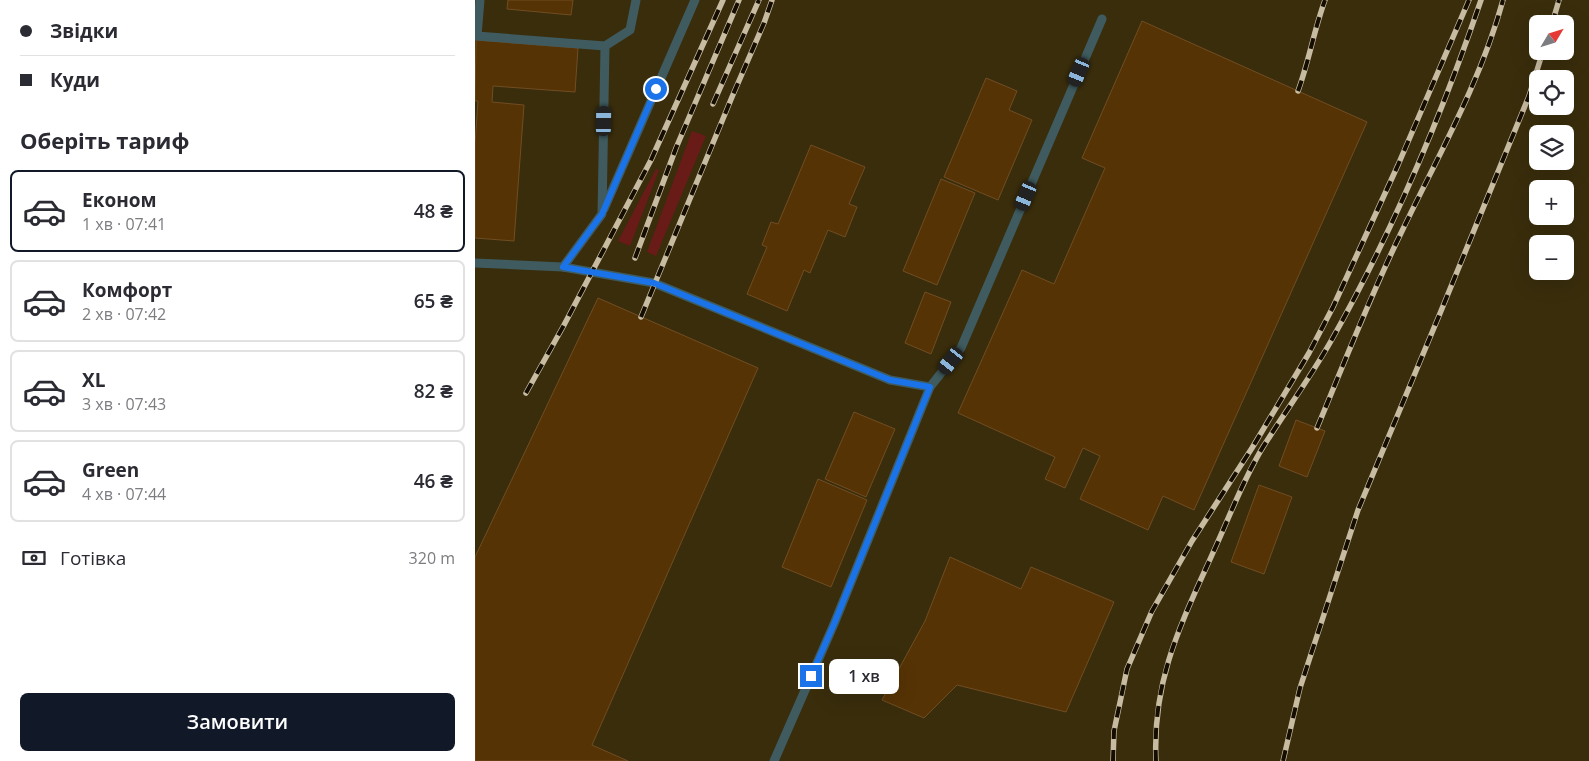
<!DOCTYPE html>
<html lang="uk">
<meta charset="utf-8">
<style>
:root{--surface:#fff;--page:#f7f7f7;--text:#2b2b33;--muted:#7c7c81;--line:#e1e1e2;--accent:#111827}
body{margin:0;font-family:"Open Sans",sans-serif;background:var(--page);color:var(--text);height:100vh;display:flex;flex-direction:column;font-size:19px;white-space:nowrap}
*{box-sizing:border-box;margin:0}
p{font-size:16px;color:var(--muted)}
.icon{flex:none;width:28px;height:28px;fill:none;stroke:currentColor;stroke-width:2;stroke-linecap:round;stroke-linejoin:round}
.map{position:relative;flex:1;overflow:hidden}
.sheet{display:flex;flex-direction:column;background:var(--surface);width:475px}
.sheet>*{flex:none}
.hud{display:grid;align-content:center;height:110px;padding:0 20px;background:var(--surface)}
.needle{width:32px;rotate:52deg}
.fabs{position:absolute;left:1054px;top:15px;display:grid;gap:10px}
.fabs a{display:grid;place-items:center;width:45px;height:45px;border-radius:8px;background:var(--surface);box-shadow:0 5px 20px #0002;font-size:25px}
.end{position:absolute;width:22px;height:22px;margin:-11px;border:6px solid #1a73e8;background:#fff;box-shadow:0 0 0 2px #fff}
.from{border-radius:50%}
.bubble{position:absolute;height:35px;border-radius:8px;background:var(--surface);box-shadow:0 5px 20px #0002;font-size:16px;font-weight:600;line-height:35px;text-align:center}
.car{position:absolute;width:15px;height:30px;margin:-15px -8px;border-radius:6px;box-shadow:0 0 4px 1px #0007;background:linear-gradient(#222 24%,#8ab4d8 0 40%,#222 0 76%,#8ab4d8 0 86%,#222 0)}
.hud b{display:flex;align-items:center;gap:18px;height:48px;font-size:19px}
.hud b+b{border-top:1px solid var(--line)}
.hud i{width:12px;height:12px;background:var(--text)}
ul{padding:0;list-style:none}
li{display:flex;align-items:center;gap:15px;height:82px;margin:0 10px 8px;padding:0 10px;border:2px solid var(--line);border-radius:8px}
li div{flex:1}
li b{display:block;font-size:19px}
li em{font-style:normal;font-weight:600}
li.selected{border-color:var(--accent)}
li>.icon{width:45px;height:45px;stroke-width:1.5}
h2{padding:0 20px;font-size:22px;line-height:60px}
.pay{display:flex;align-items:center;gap:12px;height:55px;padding:0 20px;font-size:19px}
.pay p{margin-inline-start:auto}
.button{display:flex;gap:10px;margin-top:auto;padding:10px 20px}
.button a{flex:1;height:58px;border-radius:8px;background:var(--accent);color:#fff;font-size:20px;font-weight:600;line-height:58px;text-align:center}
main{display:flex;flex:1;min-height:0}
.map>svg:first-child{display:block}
</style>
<main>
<section class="sheet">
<div class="hud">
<b><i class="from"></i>Звідки</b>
<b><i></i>Куди</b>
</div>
<h2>Оберіть тариф</h2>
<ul>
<li class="selected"><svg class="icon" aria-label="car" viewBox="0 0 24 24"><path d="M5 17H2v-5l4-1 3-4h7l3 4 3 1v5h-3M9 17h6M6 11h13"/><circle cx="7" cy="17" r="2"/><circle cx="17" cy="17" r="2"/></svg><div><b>Економ</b><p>1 хв · 07:41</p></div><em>48 ₴</em></li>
<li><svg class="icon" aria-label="car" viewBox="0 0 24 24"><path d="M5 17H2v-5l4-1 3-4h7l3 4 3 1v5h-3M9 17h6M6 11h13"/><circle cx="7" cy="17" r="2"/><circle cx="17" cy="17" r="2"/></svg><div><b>Комфорт</b><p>2 хв · 07:42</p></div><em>65 ₴</em></li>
<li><svg class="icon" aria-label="car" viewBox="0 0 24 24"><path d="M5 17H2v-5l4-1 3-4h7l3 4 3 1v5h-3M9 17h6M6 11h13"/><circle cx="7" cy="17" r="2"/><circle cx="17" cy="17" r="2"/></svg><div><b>XL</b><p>3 хв · 07:43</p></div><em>82 ₴</em></li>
<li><svg class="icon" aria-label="car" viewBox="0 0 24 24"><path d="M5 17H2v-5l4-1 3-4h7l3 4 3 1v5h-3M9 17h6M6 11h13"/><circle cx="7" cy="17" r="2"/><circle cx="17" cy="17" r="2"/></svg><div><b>Green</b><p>4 хв · 07:44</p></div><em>46 ₴</em></li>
</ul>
<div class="pay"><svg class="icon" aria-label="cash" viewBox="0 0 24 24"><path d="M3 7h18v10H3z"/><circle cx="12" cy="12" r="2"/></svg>Готівка<p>320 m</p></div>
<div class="button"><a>Замовити</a></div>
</section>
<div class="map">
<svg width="1114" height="761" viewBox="0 0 1114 761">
<rect width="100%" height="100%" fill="#2e2408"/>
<path fill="#392d0c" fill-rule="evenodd" d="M 0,0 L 1114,0 L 1114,761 L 0,761 ZM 1062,24 L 1090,24 L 1090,51 L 1062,51 ZM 1062,79 L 1090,79 L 1090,106 L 1062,106 ZM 1062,134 L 1090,134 L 1090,161 L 1062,161 ZM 1062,189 L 1090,189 L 1090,216 L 1062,216 ZM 1062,244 L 1090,244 L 1090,271 L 1062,271 Z"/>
<g fill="#691b17">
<path d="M 217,131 L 231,136 L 181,256 L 172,252 Z"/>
<path d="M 181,169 L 184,170 L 155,246 L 143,241 Z"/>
</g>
<g fill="#563305" stroke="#714d23">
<path d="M 33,0 L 98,0 L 96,15 L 32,9 Z"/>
<path d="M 667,21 L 892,122 L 719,510 L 688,496 L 673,530 L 605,499 L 625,456 L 608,448 L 590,488 L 570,479 L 580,457 L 483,413 L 547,270 L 579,284 L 630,168 L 607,158 Z"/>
<path d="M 1,40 L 103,48 L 100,92 L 18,86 L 17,102 L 49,105 L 39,241 L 0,238 L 0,144 L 3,101 L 0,101 Z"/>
<path d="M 511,78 L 542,91 L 534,110 L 557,120 L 523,200 L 469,177 Z"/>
<path d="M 336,145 L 390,167 L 374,204 L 382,207 L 370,237 L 353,230 L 335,273 L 329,270 L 312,311 L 272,294 L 292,247 L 287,245 L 296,222 L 303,224 Z"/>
<path d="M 466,179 L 500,193 L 462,285 L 428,271 Z"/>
<path d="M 450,292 L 476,302 L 456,354 L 430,343 Z"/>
<path d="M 123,298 L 283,368 L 117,745 L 153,761 L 0,761 L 0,557 Z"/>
<path d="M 379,412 L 420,429 L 391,497 L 350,479 Z"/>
<path d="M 821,420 L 850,431 L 832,477 L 804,466 Z"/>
<path d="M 343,479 L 392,500 L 356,587 L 307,567 Z"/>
<path d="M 784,485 L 817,497 L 789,574 L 756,562 Z"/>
<path d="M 475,557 L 546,589 L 556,567 L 639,602 L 591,712 L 482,685 L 449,718 L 407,700 L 450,621 Z"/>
</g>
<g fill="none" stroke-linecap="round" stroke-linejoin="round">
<g stroke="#3f5b5f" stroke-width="9">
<path d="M 5,0 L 2,36 L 130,46 L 127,214 L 88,267"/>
<path d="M 130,46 L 155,30 L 161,0"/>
<path d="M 129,209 L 220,0"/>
<path d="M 0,263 L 88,267 L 179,283 L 415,380 L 455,387 L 486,348 L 627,19"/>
<path d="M 299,761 L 359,624 L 455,387"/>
</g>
<g stroke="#c7bba1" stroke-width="5.5">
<g id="rail">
<path d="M 1077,24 L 1084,0"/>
<path d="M 823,91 C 834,61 839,30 850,0"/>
<path d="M 238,104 L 284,0"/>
<path d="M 160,258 L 201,148 L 264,0"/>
<path d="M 166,317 L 257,97 L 289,23 L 297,0"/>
<path d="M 51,393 L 89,325 L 176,160 L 248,0"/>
<path d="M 842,428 C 870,361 896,294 928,229 C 964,154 1006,81 1028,0"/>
<path d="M 638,761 L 639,731 L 652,669 L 677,611 L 717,541 L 777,448 L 834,353 L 858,307 L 923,165 L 994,0"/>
<path d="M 681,761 C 677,677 708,620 741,546 C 756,513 769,478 788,447 C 810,412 835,378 856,341 C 917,233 966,117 1006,0"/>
<path d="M 808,761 L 825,688 L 883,510 L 966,311 L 1054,96 L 1068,51"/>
</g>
</g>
<use href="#rail" stroke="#150d00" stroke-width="4" stroke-dasharray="11" stroke-linecap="butt"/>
</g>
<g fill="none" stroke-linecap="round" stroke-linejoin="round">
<path stroke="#1a73e8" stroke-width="6" d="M 181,89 L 127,214 L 88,267 L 179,283 L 415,380 L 455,387 L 359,624 L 336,676"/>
</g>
</svg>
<div class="fabs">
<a><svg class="needle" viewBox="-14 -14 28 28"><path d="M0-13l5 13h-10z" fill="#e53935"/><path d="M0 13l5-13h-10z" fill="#7c7c81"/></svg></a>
<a><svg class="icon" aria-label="locate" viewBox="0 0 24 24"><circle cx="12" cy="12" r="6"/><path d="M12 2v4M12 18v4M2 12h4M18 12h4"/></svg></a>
<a><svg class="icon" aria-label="layers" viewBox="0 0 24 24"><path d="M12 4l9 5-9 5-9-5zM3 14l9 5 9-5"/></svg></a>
<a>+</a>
<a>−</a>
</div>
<i class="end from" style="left:181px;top:89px"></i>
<i class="end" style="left:336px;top:676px"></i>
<div class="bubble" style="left:354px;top:659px;width:70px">1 хв</div>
<i class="car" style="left:604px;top:72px;rotate:203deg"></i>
<i class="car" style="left:129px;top:121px;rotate:1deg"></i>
<i class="car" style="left:551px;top:196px;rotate:203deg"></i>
<i class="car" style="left:476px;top:361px;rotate:219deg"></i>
</div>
</main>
